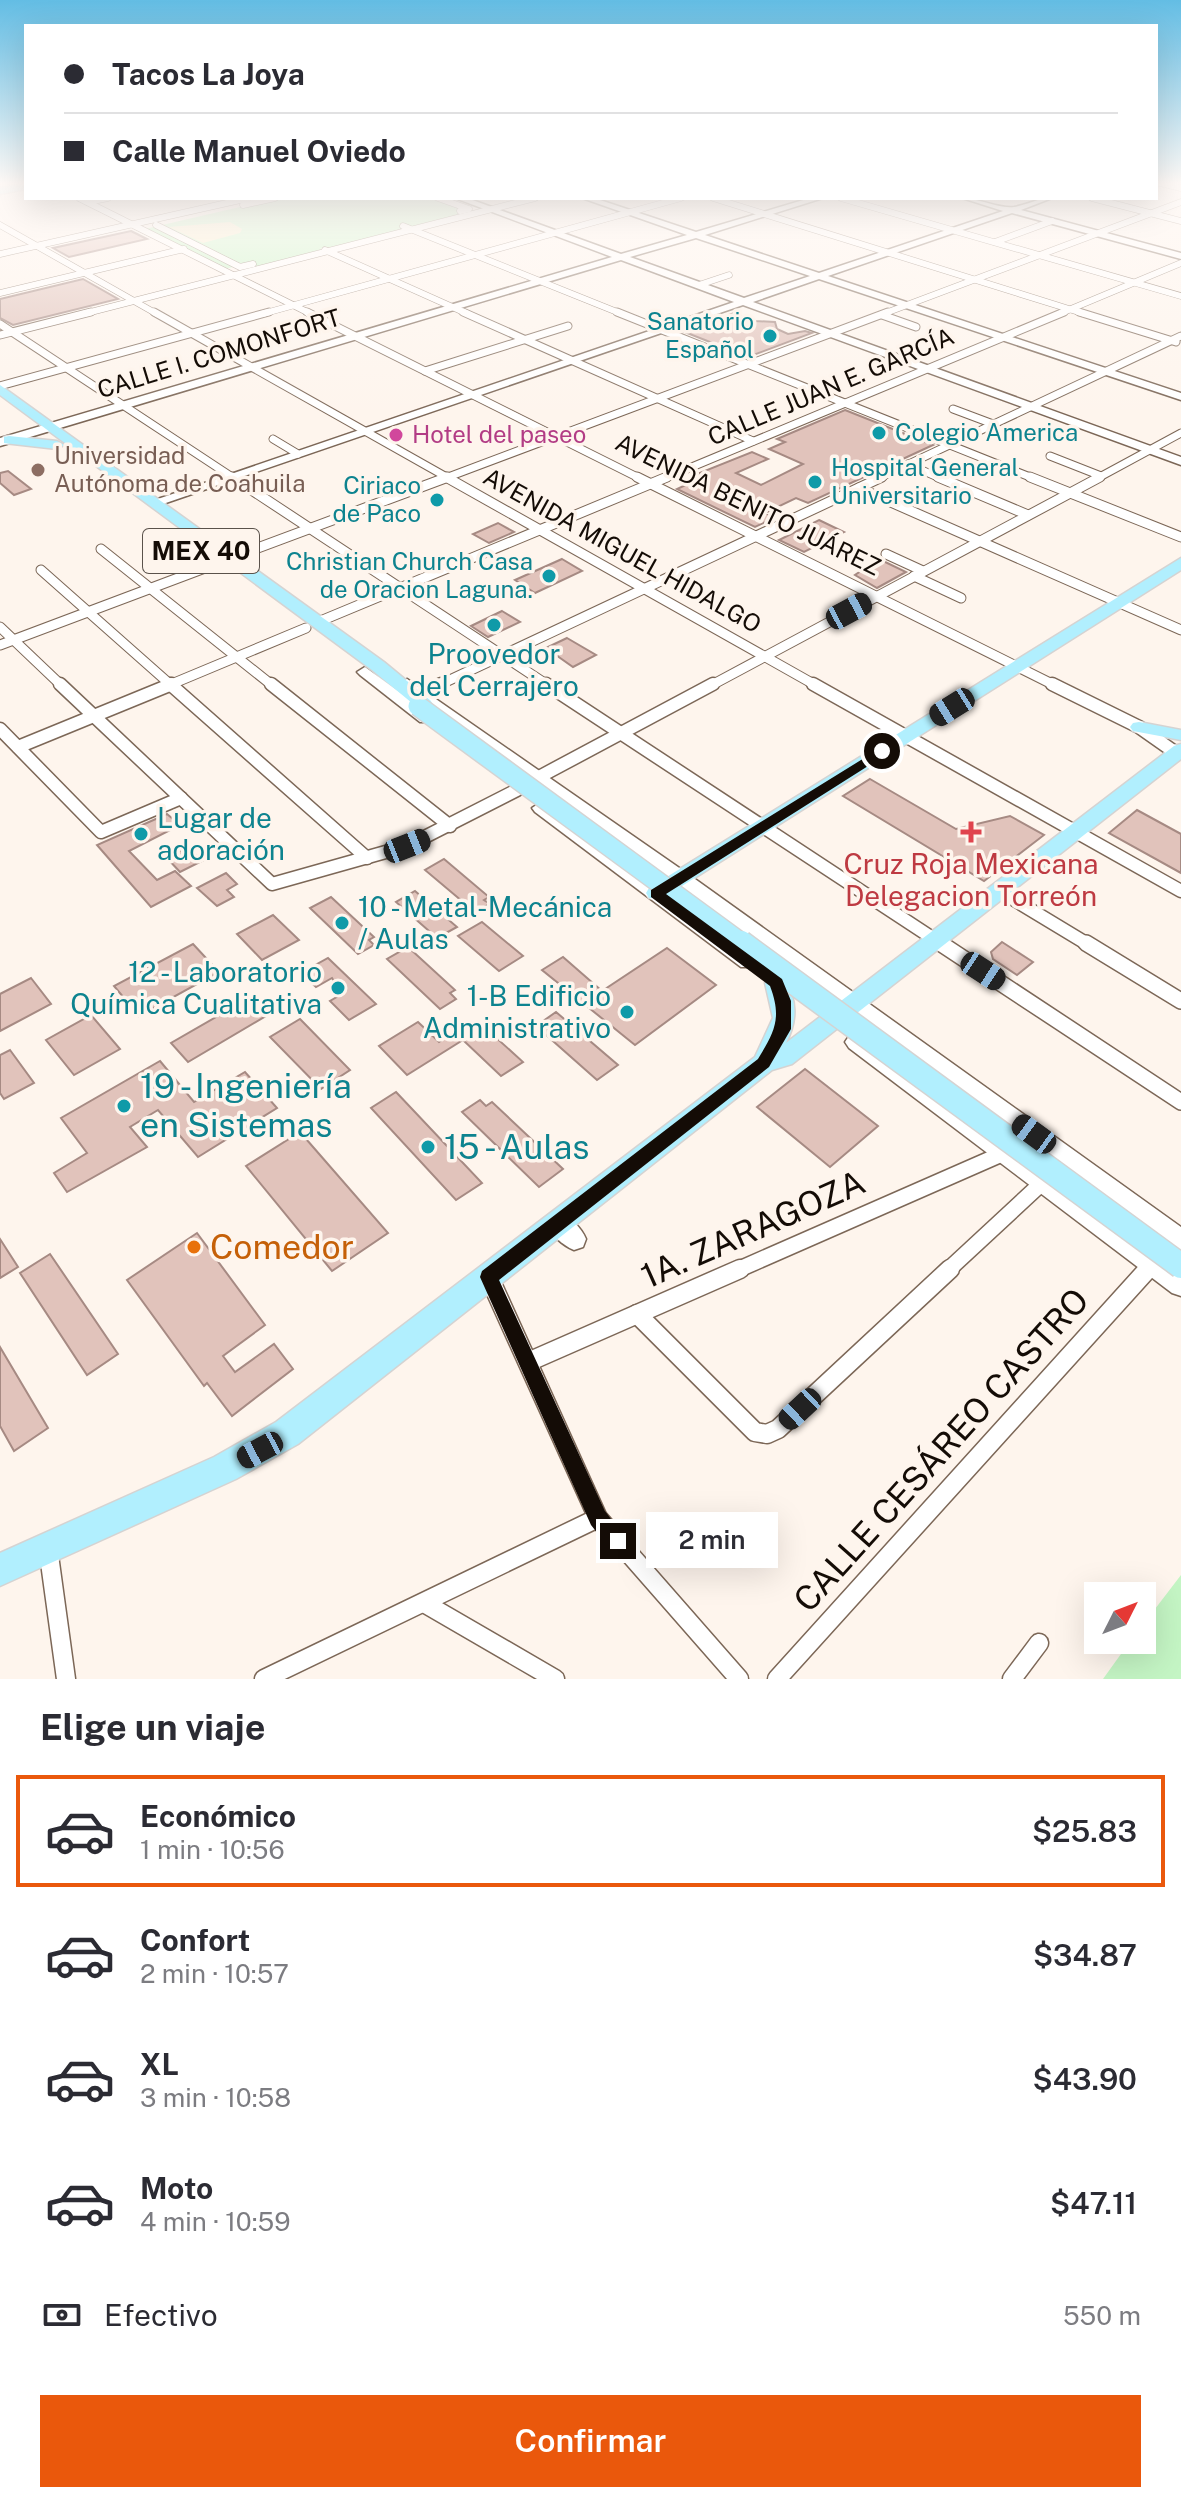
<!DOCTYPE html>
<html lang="es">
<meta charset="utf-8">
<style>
:root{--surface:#fff;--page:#f7f7f7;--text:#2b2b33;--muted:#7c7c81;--line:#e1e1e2;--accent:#ea580c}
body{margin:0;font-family:"Public Sans",sans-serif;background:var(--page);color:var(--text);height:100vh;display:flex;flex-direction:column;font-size:30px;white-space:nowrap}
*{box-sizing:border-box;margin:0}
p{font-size:26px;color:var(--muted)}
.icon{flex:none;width:44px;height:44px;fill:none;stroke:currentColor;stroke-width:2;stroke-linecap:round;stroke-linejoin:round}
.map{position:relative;height:1679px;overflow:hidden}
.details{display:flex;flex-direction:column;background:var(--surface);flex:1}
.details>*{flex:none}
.top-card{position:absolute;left:24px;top:24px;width:1134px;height:176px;border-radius:0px;box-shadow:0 8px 32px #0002;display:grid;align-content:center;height:176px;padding:0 40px;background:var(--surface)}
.needle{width:52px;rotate:48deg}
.fabs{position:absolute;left:1084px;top:1582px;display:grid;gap:16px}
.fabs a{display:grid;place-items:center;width:72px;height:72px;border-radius:0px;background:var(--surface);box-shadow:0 8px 32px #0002;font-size:40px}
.end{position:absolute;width:36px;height:36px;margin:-18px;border:10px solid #140c06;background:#fff;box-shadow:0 0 0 4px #fff}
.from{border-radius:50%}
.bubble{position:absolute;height:56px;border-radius:0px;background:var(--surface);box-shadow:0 8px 32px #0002;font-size:26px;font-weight:600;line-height:56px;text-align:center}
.car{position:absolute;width:24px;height:48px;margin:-24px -12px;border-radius:10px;box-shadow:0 0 6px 2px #0007;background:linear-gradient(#222 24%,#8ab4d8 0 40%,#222 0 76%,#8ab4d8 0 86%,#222 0)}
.top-card b{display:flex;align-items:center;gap:28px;height:76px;font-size:30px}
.top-card b+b{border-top:2px solid var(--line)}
.top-card i{width:20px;height:20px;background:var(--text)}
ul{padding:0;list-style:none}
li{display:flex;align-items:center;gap:24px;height:112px;margin:0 16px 12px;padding:0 24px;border:4px solid transparent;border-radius:0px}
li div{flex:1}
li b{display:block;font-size:30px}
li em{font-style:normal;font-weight:600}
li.on{border-color:var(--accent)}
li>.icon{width:72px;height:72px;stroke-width:1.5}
h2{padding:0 40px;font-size:36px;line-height:96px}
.pay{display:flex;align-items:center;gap:20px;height:88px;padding:0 40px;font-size:30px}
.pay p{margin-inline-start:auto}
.primary-button{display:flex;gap:16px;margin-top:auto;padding:16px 40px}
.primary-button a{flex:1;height:92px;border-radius:0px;background:var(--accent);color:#fff;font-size:32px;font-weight:600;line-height:92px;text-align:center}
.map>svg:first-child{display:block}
</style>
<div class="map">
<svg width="1181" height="1679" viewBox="0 0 1181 1679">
<rect width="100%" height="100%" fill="#fef5ed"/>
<g fill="#c4f5c4">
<path d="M 278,198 L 433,198 L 477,212 L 329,250 L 323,248 L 320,249 L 324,251 L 249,270 L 237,266 L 225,269 L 145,229 Z"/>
<path d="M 1181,1575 L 1181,1679 L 1103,1679 L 1131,1640 L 1142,1640 L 1142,1626 Z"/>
</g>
<path fill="#f7edc8" d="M 230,222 L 242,229 L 240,233 L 203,243 L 169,227 Z"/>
<g fill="#e1c3bb" stroke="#a68a83" stroke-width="2">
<path d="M 131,231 L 147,239 L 69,257 L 53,248 Z"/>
<path d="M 83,279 L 118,299 L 13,325 L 0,318 L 0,299 Z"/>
<path d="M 734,313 L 755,321 L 775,322 L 777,329 L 788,334 L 805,331 L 812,333 L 748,357 L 682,331 Z"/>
<path d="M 845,410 L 933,445 L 808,503 L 796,498 L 765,513 L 774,518 L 755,527 L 677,489 L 703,477 L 697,474 L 752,452 L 768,459 L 736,473 L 761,485 L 803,464 L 769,449 L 785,442 L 777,439 Z"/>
<path d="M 8,471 L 31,489 L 14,495 L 0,483 L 0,473 Z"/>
<path d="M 819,520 L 844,532 L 804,552 L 779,540 Z"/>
<path d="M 498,523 L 514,532 L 489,543 L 473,534 Z"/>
<path d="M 562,559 L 582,571 L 535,593 L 515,580 Z"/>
<path d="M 879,559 L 906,572 L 877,588 L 855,575 Z"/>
<path d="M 502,611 L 520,622 L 488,637 L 471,626 Z"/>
<path d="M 567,638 L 596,655 L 573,667 L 546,648 Z"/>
<path d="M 870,779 L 956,829 L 1010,816 L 1044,835 L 984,881 L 843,796 Z"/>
<path d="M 1137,810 L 1181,834 L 1181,873 L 1109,833 Z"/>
<path d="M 167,814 L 180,825 L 129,851 L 157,880 L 175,871 L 191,886 L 151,907 L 97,845 Z"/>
<path d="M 188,847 L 202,861 L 180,872 L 166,857 Z"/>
<path d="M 444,859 L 489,897 L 484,900 L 490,904 L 475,912 L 425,870 Z"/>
<path d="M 226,873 L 237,884 L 227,890 L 234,897 L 217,906 L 197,888 Z"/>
<path d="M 415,891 L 457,927 L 437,938 L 396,902 Z"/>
<path d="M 331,897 L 374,937 L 369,940 L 374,945 L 358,954 L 310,908 Z"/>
<path d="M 273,915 L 299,940 L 262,960 L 237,934 Z"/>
<path d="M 482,922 L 523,956 L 499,971 L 458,936 Z"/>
<path d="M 1002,942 L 1033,962 L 1017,975 L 993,959 L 991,952 Z"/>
<path d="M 193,944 L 219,972 L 139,1016 L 114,986 Z"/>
<path d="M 408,947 L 455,990 L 450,993 L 456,999 L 440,1009 L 387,959 Z"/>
<path d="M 667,948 L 716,985 L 635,1045 L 542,970 L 563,957 L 602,991 Z"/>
<path d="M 328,958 L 376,1004 L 349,1020 L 330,1001 L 342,994 L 332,978 L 316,987 L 301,973 Z"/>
<path d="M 31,978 L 51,1004 L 0,1031 L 0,994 Z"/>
<path d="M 249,998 L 266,1016 L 188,1062 L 171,1043 Z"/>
<path d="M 556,1012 L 618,1065 L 597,1080 L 536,1026 Z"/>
<path d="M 91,1015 L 120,1049 L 74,1075 L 46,1040 Z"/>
<path d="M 300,1019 L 350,1070 L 321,1089 L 270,1037 Z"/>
<path d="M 418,1022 L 439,1042 L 470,1022 L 476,1028 L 481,1024 L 523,1062 L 501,1076 L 463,1040 L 407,1075 L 379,1046 Z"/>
<path d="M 10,1050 L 34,1083 L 4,1099 L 0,1093 L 0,1055 Z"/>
<path d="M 160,1061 L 194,1102 L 245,1072 L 277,1108 L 198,1157 L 158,1110 L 130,1127 L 147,1147 L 67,1192 L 54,1173 L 87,1153 L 61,1118 Z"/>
<path d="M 805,1069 L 878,1126 L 830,1167 L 757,1107 Z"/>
<path d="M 396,1092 L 482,1183 L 456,1200 L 371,1108 Z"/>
<path d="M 480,1100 L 486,1106 L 492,1102 L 563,1169 L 539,1187 L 462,1112 Z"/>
<path d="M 300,1132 L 388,1233 L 332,1271 L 246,1166 Z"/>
<path d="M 197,1233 L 265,1325 L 223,1356 L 235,1372 L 274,1344 L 293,1369 L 232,1416 L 207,1383 L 204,1386 L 127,1280 Z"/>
<path d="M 0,1239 L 18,1267 L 0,1278 Z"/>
<path d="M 50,1254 L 118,1354 L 87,1375 L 20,1273 Z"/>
<path d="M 0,1347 L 48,1428 L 14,1451 L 0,1426 Z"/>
</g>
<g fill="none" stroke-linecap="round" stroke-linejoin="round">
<g stroke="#7c6757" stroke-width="7">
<g id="street-far5">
<path d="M 1156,182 L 1181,188"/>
<path d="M 79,198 L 311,314"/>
<path d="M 438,198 L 469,209 L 460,211"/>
<path d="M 713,198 L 1085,314"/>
<path d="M 841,198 L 1181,296"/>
<path d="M 1092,198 L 1181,221"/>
<path d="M 88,202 L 108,198"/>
<path d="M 243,205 L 275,198"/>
<path d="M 0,225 L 157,314"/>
<path d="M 156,225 L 240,267 L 253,264"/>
<path d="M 403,226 L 622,314"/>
<path d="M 995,242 L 1052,221"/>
<path d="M 325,250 L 468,314"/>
<path d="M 0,254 L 249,198"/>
<path d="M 699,285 L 729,275"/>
<path d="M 0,293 L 184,249"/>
<path d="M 83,314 L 535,198"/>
<path d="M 262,314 L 681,198"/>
<path d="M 883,314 L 1181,202"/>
<path d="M 1059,314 L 1181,263"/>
</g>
</g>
<g stroke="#7c6757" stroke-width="9">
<g id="street-far4">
<path d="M 154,312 L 450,479"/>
<path d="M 307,312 L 641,479"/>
<path d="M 463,312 L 753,441"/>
<path d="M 617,312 L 1035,479"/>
<path d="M 1079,312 L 1176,342"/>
<path d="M 882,315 L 916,327"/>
<path d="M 0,324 L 235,479"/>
<path d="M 0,335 L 91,312"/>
<path d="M 425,371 L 568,326"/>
<path d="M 0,386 L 269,312"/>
<path d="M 953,409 L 993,424"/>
<path d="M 273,439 L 298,454"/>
<path d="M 1050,456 L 1101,476"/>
<path d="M 908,464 L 942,479"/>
<path d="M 443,479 L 888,312"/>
<path d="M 663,479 L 1064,312"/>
<path d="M 877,479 L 1181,336"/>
<path d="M 1096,479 L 1181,433"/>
</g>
</g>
<g stroke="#7c6757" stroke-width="11">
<g id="street-far3">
<path d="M 232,477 L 549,686"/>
<path d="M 446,477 L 817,686"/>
<path d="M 637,477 L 1056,686"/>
<path d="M 938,477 L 1028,515"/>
<path d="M 1030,477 L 1181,537"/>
<path d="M 859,488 L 1181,630"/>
<path d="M 101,549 L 273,686"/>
<path d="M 886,554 L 923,571"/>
<path d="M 231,558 L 448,477"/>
<path d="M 41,570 L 172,686"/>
<path d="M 914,576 L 961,598"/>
<path d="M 318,622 L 667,477"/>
<path d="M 0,627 L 62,686"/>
<path d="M 0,645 L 218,563"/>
<path d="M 167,686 L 306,628"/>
<path d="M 437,686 L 882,477"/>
<path d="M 710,686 L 1100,477"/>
</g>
</g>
<g stroke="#7c6757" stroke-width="15">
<g id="street-far2">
<path d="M 60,684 L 272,884 L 407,846 L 517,790"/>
<path d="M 170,684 L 367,858"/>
<path d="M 271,684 L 450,826"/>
<path d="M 546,684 L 943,945"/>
<path d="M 813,684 L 1181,891"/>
<path d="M 1052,684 L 1139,727 L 1176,753"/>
<path d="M 421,693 L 441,684"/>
<path d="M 0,729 L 101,832 L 181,798"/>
<path d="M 18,747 L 172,684"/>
<path d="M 539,777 L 713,684"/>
<path d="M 998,890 L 1089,945"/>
</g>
</g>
<g stroke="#7c6757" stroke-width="18">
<g id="street-far1">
<path d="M 940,943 L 1181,1102"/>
<path d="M 1086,943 L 1181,1001"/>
<path d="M 735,1271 L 1004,1153"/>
<path d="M 947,1271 L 1043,1182"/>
<path d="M 1147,1271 L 1153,1264"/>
</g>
</g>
<g stroke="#7c6757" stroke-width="21">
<g id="street">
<path d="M 489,1277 L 598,1518 L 739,1679"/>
<path d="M 637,1314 L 755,1432 L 767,1434 L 778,1429 L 950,1269"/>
<path d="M 528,1362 L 740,1269"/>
<path d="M 48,1548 L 66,1679"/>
<path d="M 424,1603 L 555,1679"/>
<path d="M 264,1679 L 598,1518"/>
<path d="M 777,1679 L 1148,1269"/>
<path d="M 1012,1679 L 1039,1643"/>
</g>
</g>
<g stroke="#7c6757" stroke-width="3">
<g id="secondary">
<path d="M 455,198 L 467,198 L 621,254 L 687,235 L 582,198 L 594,198 L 696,232 L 810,198 L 823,198 L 705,235 L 819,273 L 1003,211 L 962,198 C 979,198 998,209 1014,207 C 1027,205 1038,198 1052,198 L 1021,210 L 1181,253 L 1181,259 L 1012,213 L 828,276 L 1181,393 L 1181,400 L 819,279 L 753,302 L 1181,457 L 1181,465 L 743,305 L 160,505 L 149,502 L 734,302 L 621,260 L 0,446 L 0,438 L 612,257 ZM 696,238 L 810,276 L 744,298 L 630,257 Z"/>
<path d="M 365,667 L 432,716 L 434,719 L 432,722 L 420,722 L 360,675 L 357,672 Z"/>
<path d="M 407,679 L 688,874 L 1181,1227 L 1181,1252 L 1172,1249 L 674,882 L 401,687 L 399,684 Z"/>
<path d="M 541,802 L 547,804 L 755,957 L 758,962 L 755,967 L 741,967 L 535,812 L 532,808 Z"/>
<path d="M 856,1034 L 863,1036 L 1181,1271 L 1181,1296 L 1172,1293 L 849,1048 L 845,1042 L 849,1036 Z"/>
<path d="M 558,1213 C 570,1217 581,1227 586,1239 L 583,1247 L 574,1250 C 562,1245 552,1235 546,1223 L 550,1216 Z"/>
</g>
</g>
<g stroke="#d5d3d2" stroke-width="3">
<g id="primary">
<path d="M 26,183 L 26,189 L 0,194 L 0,188 Z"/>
<path d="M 0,385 L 384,662 L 430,700 L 433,704 L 430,708 L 418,708 L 372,670 L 0,395 Z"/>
<path d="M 9,436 L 57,441 L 64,445 L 57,449 L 4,443 L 4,437 Z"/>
<path d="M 1181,558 L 1181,570 L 663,898 L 649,898 L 646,893 L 649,888 Z"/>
<path d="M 1139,722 L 1181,730 L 1181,740 L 1133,731 L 1130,727 L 1133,723 Z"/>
<path d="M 1181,744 L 1181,759 L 792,1064 L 772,1070 L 298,1444 L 236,1479 L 0,1586 L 0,1553 L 214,1457 L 276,1422 L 755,1057 L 773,1018 L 765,983 L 768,977 L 776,975 L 784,977 C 797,1000 798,1020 786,1043 L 1174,746 Z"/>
</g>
</g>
<use href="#street-far5" stroke="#fff" stroke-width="6"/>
<use href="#street-far4" stroke="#fff" stroke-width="7"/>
<use href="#street-far3" stroke="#fff" stroke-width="9"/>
<use href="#street-far2" stroke="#fff" stroke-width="12"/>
<use href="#street-far1" stroke="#fff" stroke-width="15"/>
<use href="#street" stroke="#fff" stroke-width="18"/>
<use href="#secondary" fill="#fff" fill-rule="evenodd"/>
<use href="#primary" fill="#b1effe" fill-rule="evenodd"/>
<g stroke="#d5d3d2" stroke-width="22" stroke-linecap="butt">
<path id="primary-bridge-far1" d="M 418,706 L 744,945"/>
</g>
<g stroke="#d5d3d2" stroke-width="27" stroke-linecap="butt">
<path id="primary-bridge" d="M 741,943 L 1181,1266"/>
</g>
<use href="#primary-bridge-far1" stroke="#b1effe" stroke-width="19"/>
<use href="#primary-bridge" stroke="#b1effe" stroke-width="24"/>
</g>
<linearGradient id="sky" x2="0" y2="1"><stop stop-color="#63bde4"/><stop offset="0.44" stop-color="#fffaf7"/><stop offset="1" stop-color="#fffaf7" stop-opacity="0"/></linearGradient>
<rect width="1181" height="416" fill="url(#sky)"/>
<path fill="#140c06" d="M 882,747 L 887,748 L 887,754 L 666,894 L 782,979 L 791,1001 L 791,1029 L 769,1067 L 499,1280 L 605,1511 L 628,1541 L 625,1549 L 618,1552 L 610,1549 L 591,1525 L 480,1277 L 482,1271 L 758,1059 C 775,1031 782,1018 770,986 L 651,897 L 651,890 Z"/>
<g fill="#0f9aa8" stroke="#fef5ed" stroke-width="3">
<circle cx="770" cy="336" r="8"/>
<circle cx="879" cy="433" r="8"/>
<circle cx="815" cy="482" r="8"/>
<circle cx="437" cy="500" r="8"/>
<circle cx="549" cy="576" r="8"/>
<circle cx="494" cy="625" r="8"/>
<circle cx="141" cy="834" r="8"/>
<circle cx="342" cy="923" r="8"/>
<circle cx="338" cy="988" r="8"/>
<circle cx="627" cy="1012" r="8"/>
<circle cx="124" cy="1106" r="8"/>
<circle cx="428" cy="1147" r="8"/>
</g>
<circle fill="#d1479c" stroke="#fef5ed" stroke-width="3" cx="396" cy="435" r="8"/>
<circle fill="#8d6e63" stroke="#fef5ed" stroke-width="3" cx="38" cy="470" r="8"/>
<path fill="#e0444e" stroke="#fef5ed" stroke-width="3" d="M967 820h8v8h8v8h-8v8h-8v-8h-8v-8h8z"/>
<circle fill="#e8710a" stroke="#fef5ed" stroke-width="3" cx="194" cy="1247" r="8"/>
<g text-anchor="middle" stroke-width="7" stroke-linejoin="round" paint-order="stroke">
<g font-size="24" fill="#0d838f" stroke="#fef5ed" text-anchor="end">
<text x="754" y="330">Sanatorio<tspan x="754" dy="28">Español</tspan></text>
<text x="895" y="441" text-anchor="start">Colegio America</text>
<text x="831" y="476" text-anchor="start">Hospital General<tspan x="831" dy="28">Universitario</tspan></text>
<text x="421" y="494">Ciriaco<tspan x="421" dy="28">de Paco</tspan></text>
<text x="533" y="570">Christian Church Casa<tspan x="533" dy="28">de Oracion Laguna.</tspan></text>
</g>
<g font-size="24" fill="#140c06" stroke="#fef5ed">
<text transform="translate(219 354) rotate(-17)" y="8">CALLE I. COMONFORT</text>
<text transform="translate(831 387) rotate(-23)" y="8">CALLE JUAN E. GARCÍA</text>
<text transform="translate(748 505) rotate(26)" y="8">AVENIDA BENITO JUÁREZ</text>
<text transform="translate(622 551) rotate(29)" y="8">AVENIDA MIGUEL HIDALGO</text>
</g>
<g font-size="24" fill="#b23c85" stroke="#fef5ed" text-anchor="start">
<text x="412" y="443">Hotel del paseo</text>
</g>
<g font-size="24" fill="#785e54" stroke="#fef5ed" text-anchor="start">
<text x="54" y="464">Universidad<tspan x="54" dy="28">Autónoma de Coahuila</tspan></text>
</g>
<rect fill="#fef5ed" stroke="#5a524b" stroke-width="2" x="143" y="529" width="116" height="44" rx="6"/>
<g font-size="26" font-weight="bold" fill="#140c06">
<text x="201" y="560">MEX 40</text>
</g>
<g font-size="28" fill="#0d838f" stroke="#fef5ed" text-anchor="start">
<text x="494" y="664" text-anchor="middle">Proovedor<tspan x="494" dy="32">del Cerrajero</tspan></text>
<text x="157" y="828">Lugar de<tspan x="157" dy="32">adoración</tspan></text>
<text x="358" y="917">10 - Metal-Mecánica<tspan x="358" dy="32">/ Aulas</tspan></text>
<text x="322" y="982" text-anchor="end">12 - Laboratorio<tspan x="322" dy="32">Química Cualitativa</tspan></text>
<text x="611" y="1006" text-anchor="end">1-B Edificio<tspan x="611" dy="32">Administrativo</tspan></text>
</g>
<g font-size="28" fill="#be3a42" stroke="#fef5ed">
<text x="971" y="874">Cruz Roja Mexicana<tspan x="971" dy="32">Delegacion Torreón</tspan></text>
</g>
<g font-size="34" fill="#0d838f" stroke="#fef5ed" text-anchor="start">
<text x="140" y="1098">19 - Ingeniería<tspan x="140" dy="39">en Sistemas</tspan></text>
<text x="444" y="1159">15 - Aulas</text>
</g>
<g font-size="34" fill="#140c06" stroke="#fef5ed">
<text transform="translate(753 1229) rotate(-24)" y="12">1A. ZARAGOZA</text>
<text transform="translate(941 1450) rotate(-48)" y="12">CALLE CESÁREO CASTRO</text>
</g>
<g font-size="34" fill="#c56008" stroke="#fef5ed" text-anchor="start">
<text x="210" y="1259">Comedor</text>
</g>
</g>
</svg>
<div class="fabs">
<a><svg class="needle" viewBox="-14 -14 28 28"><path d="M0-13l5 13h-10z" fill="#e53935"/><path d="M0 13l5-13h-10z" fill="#7c7c81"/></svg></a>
</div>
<i class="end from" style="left:882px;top:751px"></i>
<i class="end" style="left:618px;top:1541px"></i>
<div class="bubble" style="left:646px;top:1512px;width:132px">2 min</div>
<i class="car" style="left:849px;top:611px;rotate:62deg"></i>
<i class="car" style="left:952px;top:707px;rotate:238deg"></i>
<i class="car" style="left:407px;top:846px;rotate:68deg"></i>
<i class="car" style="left:983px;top:971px;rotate:123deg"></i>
<i class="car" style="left:1034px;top:1134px;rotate:306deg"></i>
<i class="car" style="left:800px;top:1409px;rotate:227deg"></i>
<i class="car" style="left:260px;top:1450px;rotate:242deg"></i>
<div class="top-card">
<b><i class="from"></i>Tacos La Joya</b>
<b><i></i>Calle Manuel Oviedo</b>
</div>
</div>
<section class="details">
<h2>Elige un viaje</h2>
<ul>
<li class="on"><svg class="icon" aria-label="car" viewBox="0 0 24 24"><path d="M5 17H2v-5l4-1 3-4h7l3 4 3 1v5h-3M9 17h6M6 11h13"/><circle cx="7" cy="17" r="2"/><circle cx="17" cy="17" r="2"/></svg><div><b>Económico</b><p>1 min · 10:56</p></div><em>$25.83</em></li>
<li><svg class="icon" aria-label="car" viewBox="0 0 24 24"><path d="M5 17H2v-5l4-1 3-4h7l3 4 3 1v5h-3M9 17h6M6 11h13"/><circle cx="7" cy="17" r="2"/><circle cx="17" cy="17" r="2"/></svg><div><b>Confort</b><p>2 min · 10:57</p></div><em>$34.87</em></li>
<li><svg class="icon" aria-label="car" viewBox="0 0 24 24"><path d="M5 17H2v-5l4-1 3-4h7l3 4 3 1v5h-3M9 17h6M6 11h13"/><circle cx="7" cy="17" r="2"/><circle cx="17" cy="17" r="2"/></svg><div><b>XL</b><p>3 min · 10:58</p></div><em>$43.90</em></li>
<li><svg class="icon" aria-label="car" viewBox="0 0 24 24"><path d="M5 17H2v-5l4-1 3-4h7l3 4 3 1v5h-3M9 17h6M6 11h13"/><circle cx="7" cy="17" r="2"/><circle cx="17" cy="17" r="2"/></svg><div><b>Moto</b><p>4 min · 10:59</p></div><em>$47.11</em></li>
</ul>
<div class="pay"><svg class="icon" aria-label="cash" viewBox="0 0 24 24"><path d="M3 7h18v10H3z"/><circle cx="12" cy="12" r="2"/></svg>Efectivo<p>550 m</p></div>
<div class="primary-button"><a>Confirmar</a></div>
</section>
